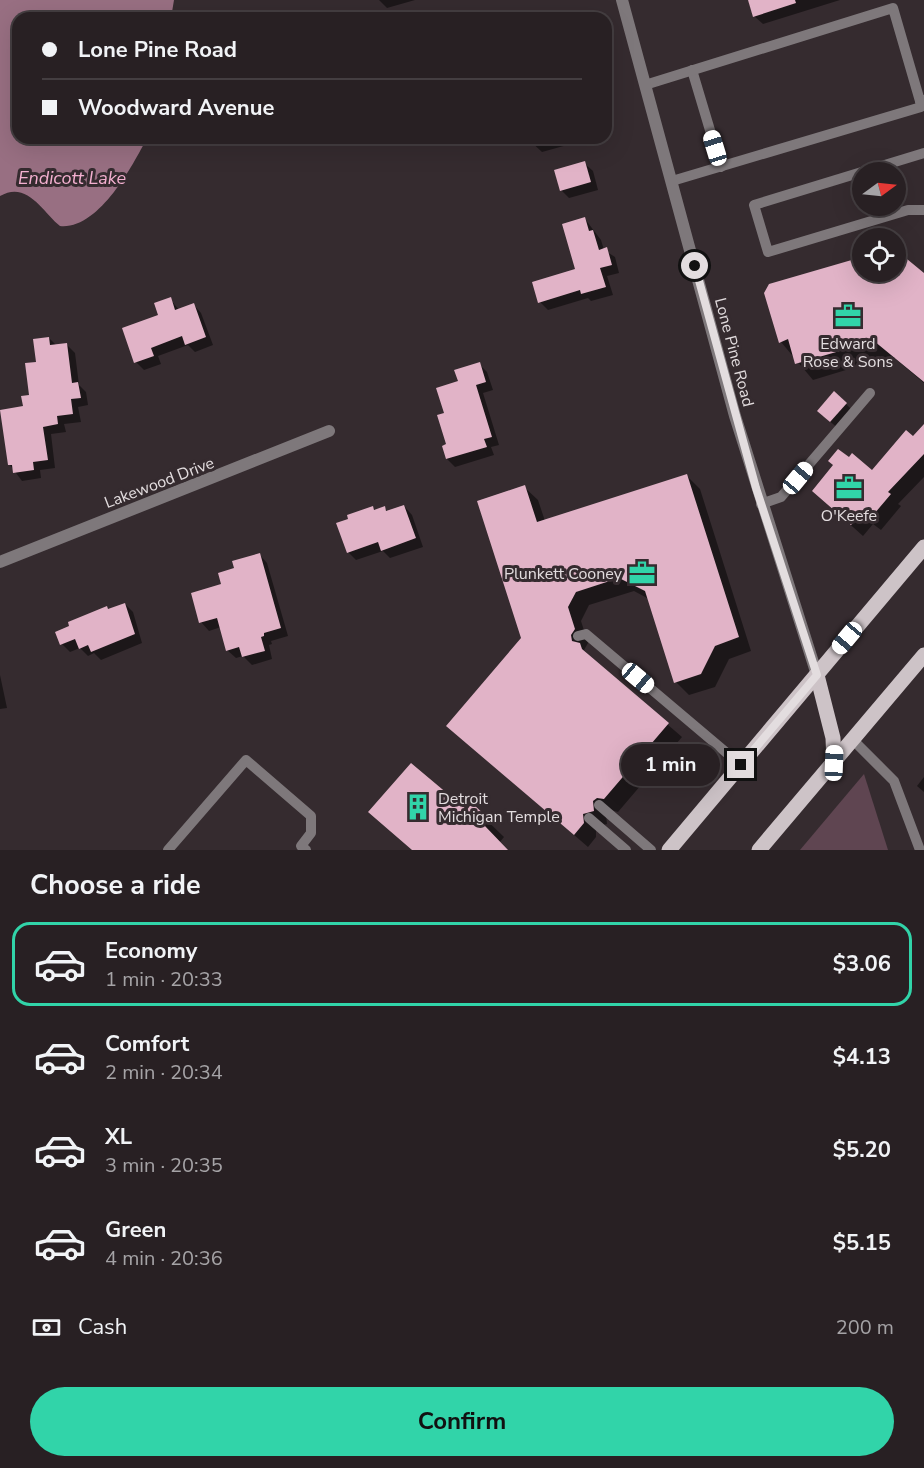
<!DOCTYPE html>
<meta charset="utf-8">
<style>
:root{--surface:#282023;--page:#342d30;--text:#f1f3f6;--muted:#a5a3a6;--line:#443e41;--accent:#31d4a9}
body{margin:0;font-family:"Nunito Sans",sans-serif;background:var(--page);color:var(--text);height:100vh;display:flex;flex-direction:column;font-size:22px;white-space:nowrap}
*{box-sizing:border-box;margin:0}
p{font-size:20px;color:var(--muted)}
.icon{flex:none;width:33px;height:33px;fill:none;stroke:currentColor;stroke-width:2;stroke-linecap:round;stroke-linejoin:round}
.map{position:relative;height:850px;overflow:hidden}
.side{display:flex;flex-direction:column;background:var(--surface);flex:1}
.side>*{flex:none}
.hud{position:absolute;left:12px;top:12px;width:600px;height:132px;border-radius:18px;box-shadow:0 6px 24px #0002,0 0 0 2px var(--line);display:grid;align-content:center;height:132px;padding:0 30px;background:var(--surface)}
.needle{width:39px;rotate:75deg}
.controls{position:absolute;left:852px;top:162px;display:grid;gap:12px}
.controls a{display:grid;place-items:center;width:54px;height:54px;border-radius:50%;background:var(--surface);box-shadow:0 6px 24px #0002,0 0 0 2px var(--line);font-size:30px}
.end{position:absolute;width:27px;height:27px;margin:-14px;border:8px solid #e3dddf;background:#111;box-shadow:0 0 0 3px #111}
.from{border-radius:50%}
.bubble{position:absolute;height:42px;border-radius:21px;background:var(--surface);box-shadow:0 6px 24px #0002,0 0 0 2px var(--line);font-size:20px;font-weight:700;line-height:42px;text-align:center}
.car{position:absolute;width:18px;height:36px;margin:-18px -9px;border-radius:8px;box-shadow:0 0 4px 2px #0007;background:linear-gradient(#fff 24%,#345 0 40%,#fff 0 76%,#345 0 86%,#fff 0)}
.hud b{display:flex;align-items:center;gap:21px;height:57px;font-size:22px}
.hud b+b{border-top:2px solid var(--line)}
.hud i{width:15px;height:15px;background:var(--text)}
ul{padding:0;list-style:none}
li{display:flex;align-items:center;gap:18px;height:84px;margin:0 12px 9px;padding:0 18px;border:3px solid transparent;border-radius:18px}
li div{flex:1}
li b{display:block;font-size:22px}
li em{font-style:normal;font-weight:700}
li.selected{border-color:var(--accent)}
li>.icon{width:54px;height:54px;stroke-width:1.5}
h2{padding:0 30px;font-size:27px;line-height:72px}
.pay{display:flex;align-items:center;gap:15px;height:66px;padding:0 30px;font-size:22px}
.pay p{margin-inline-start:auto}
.button{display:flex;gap:12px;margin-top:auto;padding:12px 30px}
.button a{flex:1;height:69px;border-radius:36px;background:var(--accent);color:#111;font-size:24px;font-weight:700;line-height:69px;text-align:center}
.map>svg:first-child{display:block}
</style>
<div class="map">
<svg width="924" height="850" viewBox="0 0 924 850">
<rect width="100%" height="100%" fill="#352b2f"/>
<path fill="#5f4551" d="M 864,774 L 888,850 L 800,850 Z"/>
<path fill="#986f82" d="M 0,0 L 174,0 L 171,18 L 18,18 L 18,138 L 147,138 C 132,167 98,230 60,226 C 43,212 27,180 0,196 Z"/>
<g fill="#0007">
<path d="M 379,0 L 415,0 L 387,8 Z"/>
<path d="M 750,0 L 840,0 L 763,24 L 754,16 Z"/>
<path d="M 527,138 L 577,138 L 578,142 L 542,152 Z"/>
<path d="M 584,163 L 593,171 L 598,190 L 569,198 L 561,190 Z"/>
<path d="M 585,219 L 601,240 L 604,250 L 615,257 L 619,273 L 607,276 L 613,295 L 591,301 L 588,298 L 548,310 L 540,302 L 577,270 Z"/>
<path d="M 896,252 L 924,275 L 924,383 L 892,356 L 813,380 L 781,342 L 770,285 L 862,258 L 862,272 L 896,272 Z"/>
<path d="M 170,299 L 179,310 L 193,304 L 201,313 L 213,345 L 195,352 L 188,345 L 158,356 L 161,364 L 144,370 L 136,362 Z"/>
<path d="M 49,338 L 57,346 L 67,345 L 75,353 L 79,385 L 86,392 L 88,405 L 78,407 L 81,422 L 64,424 L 66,432 L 51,434 L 55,468 L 40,470 L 41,478 L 22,481 L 10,465 L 24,408 L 31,396 L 38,363 Z"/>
<path d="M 479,364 L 487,372 L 493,390 L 483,393 L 499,445 L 491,447 L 494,455 L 455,467 L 447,459 L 446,414 L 460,382 Z"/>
<path d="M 846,404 L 854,412 L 839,429 L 827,419 Z"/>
<path d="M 907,432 L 924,446 L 924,477 L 898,504 L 901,506 L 881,530 L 873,524 L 863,536 L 825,502 L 872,472 Z"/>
<path d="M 686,475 L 700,489 L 751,651 L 729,659 L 715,687 L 689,695 L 676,682 L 649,599 L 634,591 L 589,605 L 581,621 L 588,643 L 584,650 L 594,661 L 682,737 L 618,812 L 611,810 L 606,814 L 607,824 L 596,827 L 596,837 L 588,847 L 448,726 L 522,638 L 524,487 L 538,500 L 545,521 Z"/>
<path d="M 404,506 L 412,515 L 423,547 L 390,558 L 383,551 L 356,560 L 348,552 L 373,508 L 376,511 L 384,508 L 388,512 Z"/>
<path d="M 259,554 L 267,563 L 288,636 L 271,641 L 272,644 L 269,645 L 272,659 L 252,665 L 243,656 L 236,658 L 227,650 L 221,627 L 209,631 L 201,622 L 236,569 Z"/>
<path d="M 125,604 L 133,612 L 142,643 L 101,660 L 94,653 L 88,656 L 80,648 L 70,652 L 62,644 L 109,610 Z"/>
<path d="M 0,675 L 7,708 L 0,709 Z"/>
<path d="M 924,777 L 924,792 L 917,786 Z"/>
<path d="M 472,806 L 504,837 L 499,843 L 506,850 L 412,850 L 370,812 L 467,812 Z"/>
</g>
<g fill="#e1b3c7">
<path d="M 748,0 L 795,0 L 796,3 L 753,17 Z"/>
<path d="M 585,161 L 591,182 L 560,191 L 554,170 Z"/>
<path d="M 585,217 L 589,231 L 593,230 L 599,250 L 607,247 L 612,265 L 600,268 L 606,287 L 581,294 L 580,290 L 538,303 L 532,282 L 575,269 L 562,224 Z"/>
<path d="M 896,250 L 924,273 L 924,382 L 874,341 L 795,364 L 788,339 L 779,343 L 764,293 L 769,284 L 862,257 L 862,272 L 896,272 Z"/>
<path d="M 171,297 L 175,310 L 194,303 L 206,337 L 185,345 L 182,336 L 151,348 L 154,356 L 134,363 L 122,328 L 158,315 L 154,303 Z"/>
<path d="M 49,337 L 50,345 L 67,343 L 72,383 L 78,382 L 81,398 L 71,399 L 73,414 L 57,416 L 58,424 L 43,427 L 48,460 L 33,462 L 34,470 L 13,473 L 12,465 L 8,465 L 0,410 L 23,406 L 21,396 L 29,395 L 25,363 L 36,362 L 33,339 Z"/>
<path d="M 480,362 L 486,382 L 476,385 L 492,437 L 484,439 L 487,447 L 446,459 L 442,446 L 446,444 L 437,415 L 444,413 L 436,388 L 458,381 L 454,370 Z"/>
<path d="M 834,391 L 847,403 L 830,422 L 817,411 Z"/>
<path d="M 924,424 L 924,454 L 888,492 L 891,494 L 869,520 L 861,513 L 851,525 L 812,491 L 833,465 L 828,461 L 838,449 L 849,457 L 852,453 L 872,470 L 906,430 L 913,436 Z"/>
<path d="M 687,474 L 739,637 L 715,646 L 701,674 L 674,683 L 645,591 L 619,578 L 576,592 L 568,607 L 575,629 L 571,635 L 572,641 L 580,643 L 582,649 L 669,723 L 604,799 L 597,798 L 593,801 L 594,811 L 583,814 L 584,823 L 574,835 L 446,726 L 521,638 L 477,501 L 525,485 L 537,522 Z"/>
<path d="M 404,505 L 416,538 L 381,551 L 378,542 L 347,553 L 336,523 L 348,519 L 347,515 L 373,506 L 374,510 L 385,506 L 386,511 Z"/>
<path d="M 260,553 L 281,628 L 264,633 L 264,636 L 261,637 L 265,651 L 242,657 L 239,647 L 226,651 L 217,618 L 199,623 L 191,593 L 221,584 L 218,573 L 234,568 L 232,561 Z"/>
<path d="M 125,603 L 135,634 L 91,652 L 88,645 L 79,649 L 75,639 L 60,645 L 55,632 L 69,626 L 68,622 L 107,606 L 108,609 Z"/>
<path d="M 411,763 L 467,810 L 472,803 L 489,819 L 484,825 L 508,850 L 412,850 L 368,812 Z"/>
</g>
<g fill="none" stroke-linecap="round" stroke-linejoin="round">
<g stroke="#7e787b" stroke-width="10">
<path d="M 692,70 L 721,167"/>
<path d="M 645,85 L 893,8 L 920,101 L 924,100"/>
<path d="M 924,153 L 754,205 L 768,252 L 908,210 L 924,210"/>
<path d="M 672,181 L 921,107 L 920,101"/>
<path d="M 761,504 L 781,497 L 870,393"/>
<path d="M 578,636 L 586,634 L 741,765"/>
<path d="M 853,740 L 894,781 L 920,850"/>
<path d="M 599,805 L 651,850"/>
<path d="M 589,818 L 626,850"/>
<path d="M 168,850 L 246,760 L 311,816 L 311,833 L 301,846 L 306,850"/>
</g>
<path stroke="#7e787b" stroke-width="12" d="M 0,562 L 329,431"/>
<path stroke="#7e787b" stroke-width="12" d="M 622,0 L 735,416 L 817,675"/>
<g stroke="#cdc3c7" stroke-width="15">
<path d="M 817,675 L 833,738 L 834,763"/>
<path d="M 669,850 L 924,547"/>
<path d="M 759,850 L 924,655"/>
</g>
</g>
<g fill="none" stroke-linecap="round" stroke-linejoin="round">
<path stroke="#e3dddf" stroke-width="8" d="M 695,266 L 756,488 L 817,675 L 741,765"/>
</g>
<defs>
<g id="office-bare" transform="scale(2.07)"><path d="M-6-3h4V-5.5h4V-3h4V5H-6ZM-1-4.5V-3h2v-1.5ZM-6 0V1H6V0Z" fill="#31d4a9" stroke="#352b2f" stroke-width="2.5" paint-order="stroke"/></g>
<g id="building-bare" transform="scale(2.07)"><path d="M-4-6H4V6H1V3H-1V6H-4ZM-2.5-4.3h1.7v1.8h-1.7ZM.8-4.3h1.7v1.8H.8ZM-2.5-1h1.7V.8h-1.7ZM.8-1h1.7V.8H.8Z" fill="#31d4a9" stroke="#352b2f" stroke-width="2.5" paint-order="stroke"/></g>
</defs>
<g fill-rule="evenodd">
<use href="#office-bare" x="848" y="316"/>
<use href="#office-bare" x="849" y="488"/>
<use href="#office-bare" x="642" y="573"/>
<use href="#building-bare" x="418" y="807"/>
</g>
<g text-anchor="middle" stroke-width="6" stroke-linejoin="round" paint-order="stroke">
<g font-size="16" fill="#e3dddf" stroke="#352b2f">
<text x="848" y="349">Edward<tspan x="848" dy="18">Rose &amp; Sons</tspan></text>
<text x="849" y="521">O'Keefe</text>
<text x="622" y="579" text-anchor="end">Plunkett Cooney</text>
<text x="438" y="804" text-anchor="start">Detroit<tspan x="438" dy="18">Michigan Temple</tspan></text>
</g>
<g font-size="16" fill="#e3dddf" stroke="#352b2f">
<text transform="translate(735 352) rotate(75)" y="6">Lone Pine Road</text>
<text transform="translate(159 482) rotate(-21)" y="6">Lakewood Drive</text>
</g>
<g font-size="18" font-style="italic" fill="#f4b0d0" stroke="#352b2f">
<text x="72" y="184">Endicott Lake</text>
</g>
</g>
</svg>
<div class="controls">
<a><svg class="needle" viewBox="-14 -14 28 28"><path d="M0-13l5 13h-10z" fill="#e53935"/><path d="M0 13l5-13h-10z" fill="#a5a3a6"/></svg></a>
<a><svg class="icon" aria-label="locate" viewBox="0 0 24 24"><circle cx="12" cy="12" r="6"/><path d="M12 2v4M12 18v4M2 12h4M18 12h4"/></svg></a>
</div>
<i class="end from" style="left:695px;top:266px"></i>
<i class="end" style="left:741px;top:765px"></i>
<div class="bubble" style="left:621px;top:744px;width:99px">1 min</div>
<i class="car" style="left:715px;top:148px;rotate:343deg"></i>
<i class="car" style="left:798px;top:478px;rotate:40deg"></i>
<i class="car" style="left:847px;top:638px;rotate:220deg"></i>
<i class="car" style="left:638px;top:678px;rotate:130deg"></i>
<i class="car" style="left:834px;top:763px;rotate:2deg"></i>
<div class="hud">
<b><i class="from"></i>Lone Pine Road</b>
<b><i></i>Woodward Avenue</b>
</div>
</div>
<section class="side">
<h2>Choose a ride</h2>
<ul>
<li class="selected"><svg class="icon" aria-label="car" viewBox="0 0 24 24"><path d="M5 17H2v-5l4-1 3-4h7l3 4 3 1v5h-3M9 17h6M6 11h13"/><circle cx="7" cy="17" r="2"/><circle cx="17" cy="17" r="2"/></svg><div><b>Economy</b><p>1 min · 20:33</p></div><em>$3.06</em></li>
<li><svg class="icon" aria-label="car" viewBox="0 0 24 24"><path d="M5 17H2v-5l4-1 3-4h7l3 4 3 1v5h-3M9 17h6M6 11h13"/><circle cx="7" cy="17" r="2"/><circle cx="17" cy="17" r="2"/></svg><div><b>Comfort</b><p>2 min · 20:34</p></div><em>$4.13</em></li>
<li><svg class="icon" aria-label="car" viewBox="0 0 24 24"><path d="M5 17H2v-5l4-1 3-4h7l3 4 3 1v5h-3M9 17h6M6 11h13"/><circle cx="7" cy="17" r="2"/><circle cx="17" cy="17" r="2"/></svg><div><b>XL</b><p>3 min · 20:35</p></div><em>$5.20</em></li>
<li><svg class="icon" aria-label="car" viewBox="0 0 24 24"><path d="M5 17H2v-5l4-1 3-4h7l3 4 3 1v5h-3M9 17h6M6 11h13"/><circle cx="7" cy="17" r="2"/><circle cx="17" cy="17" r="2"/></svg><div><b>Green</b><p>4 min · 20:36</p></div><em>$5.15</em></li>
</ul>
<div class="pay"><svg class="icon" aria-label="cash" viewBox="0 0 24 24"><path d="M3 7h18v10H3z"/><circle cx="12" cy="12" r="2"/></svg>Cash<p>200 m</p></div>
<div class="button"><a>Confirm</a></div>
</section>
